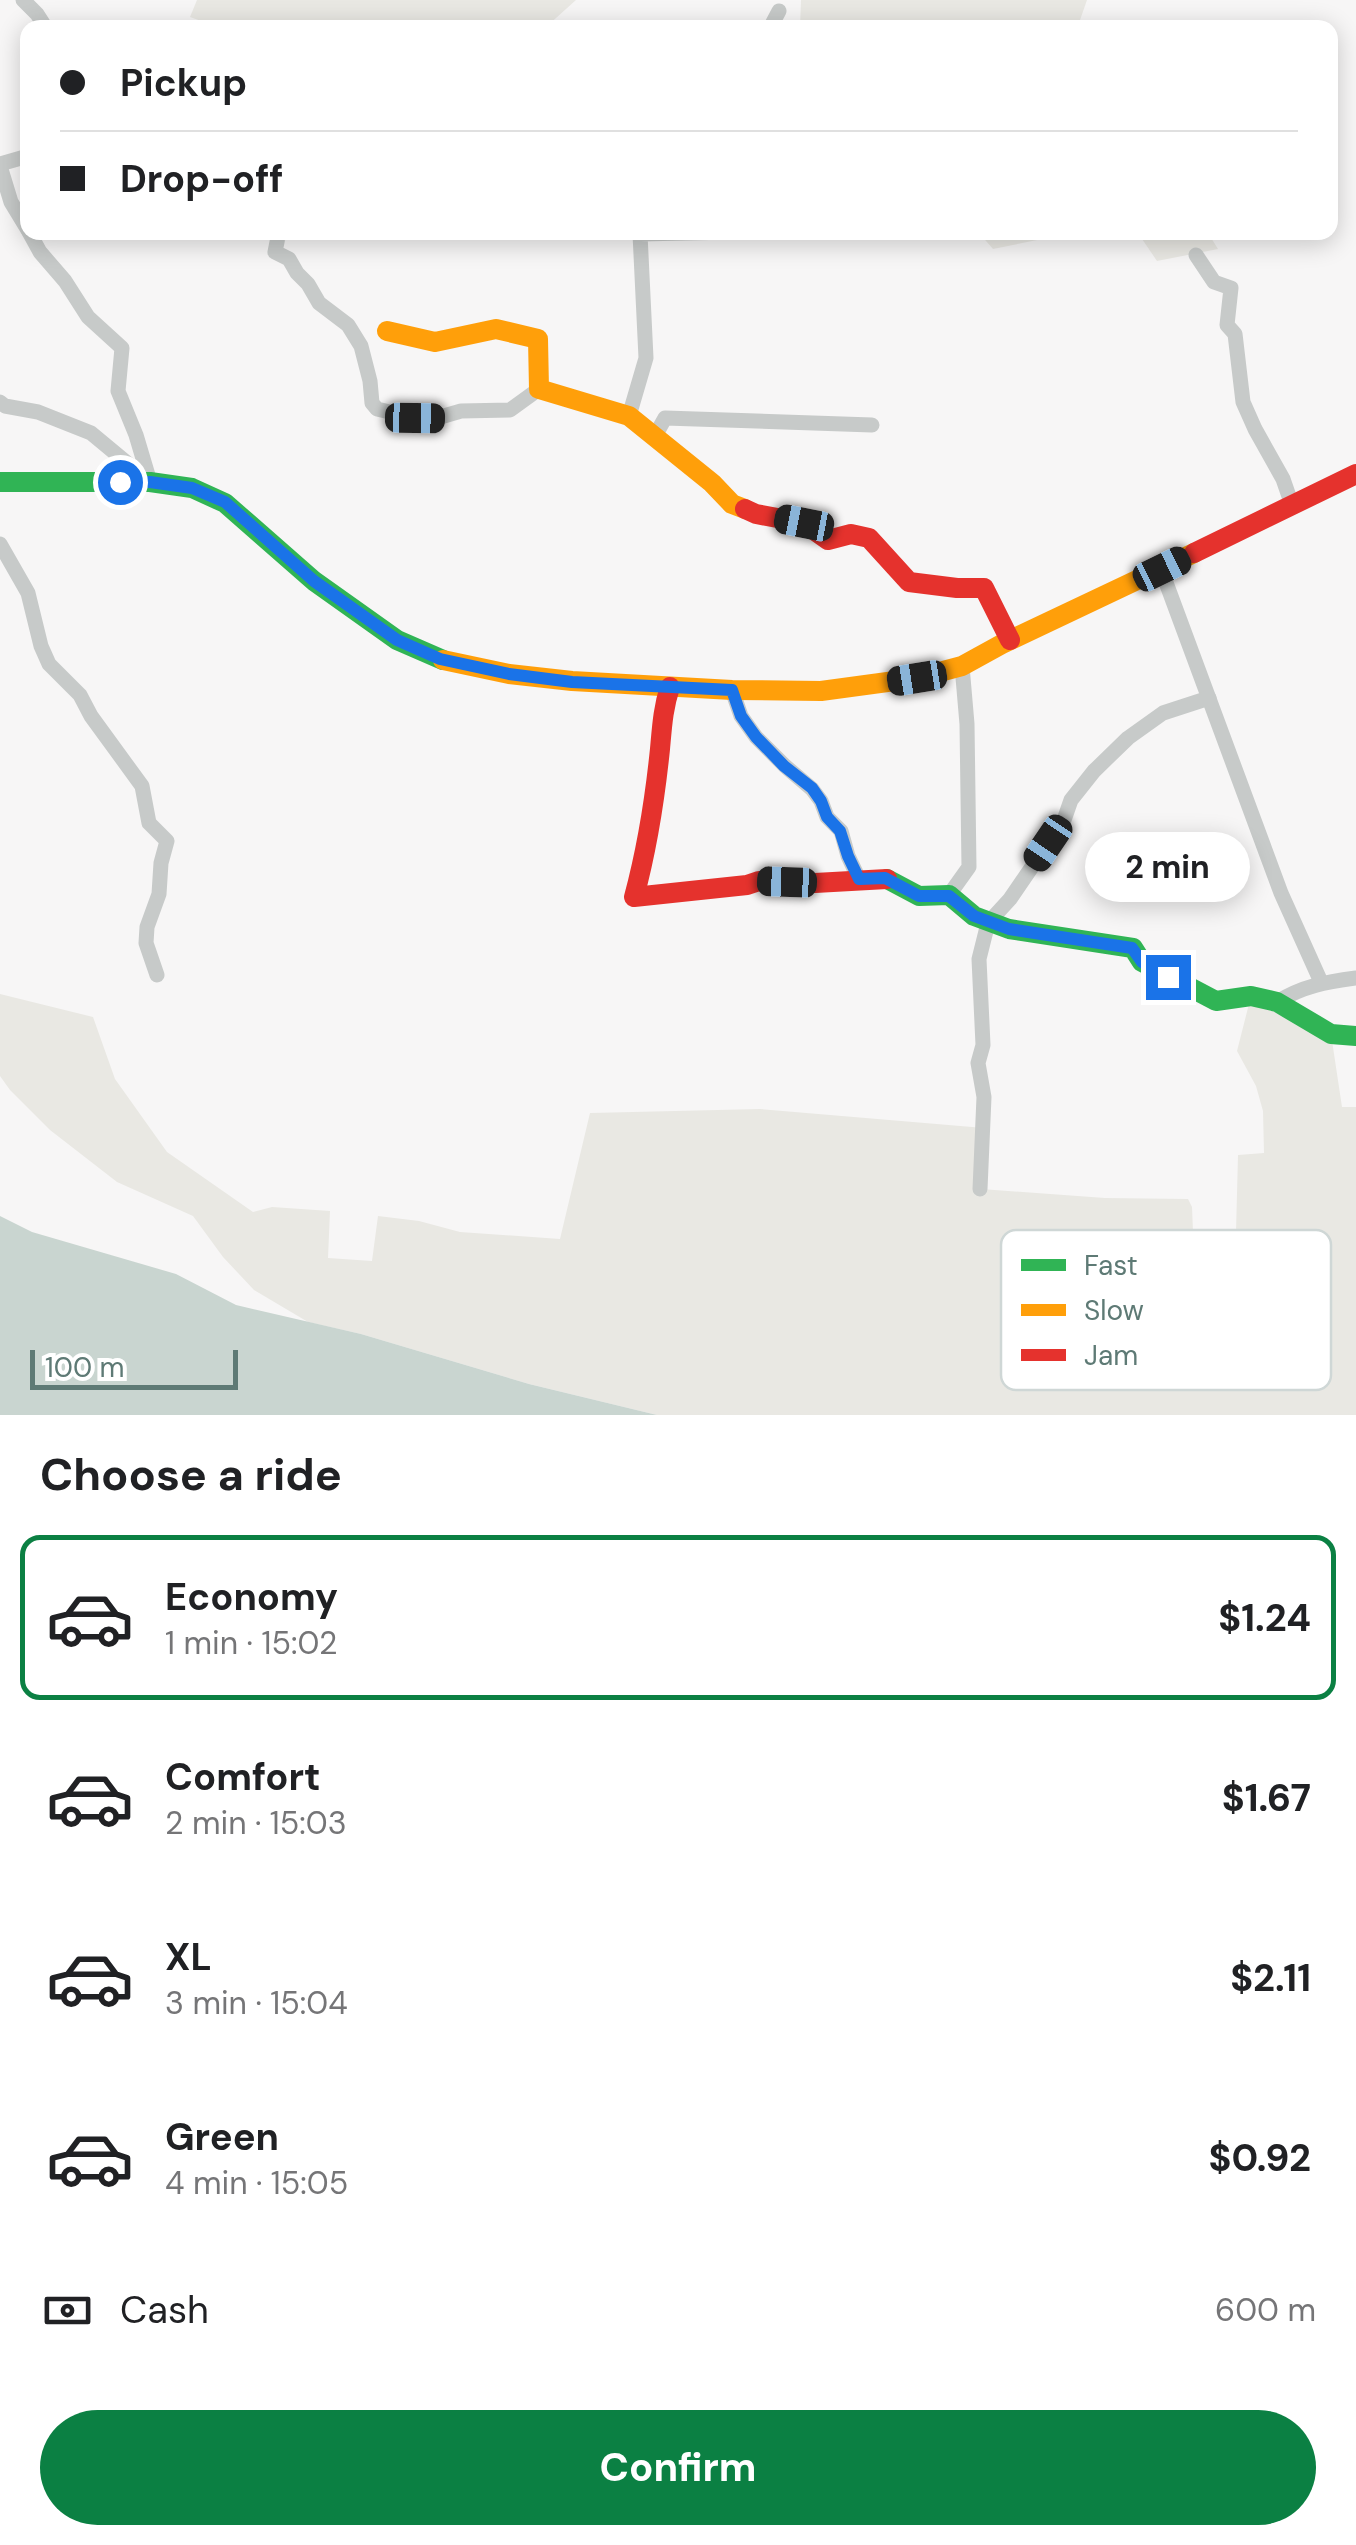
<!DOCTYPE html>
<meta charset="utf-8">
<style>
:root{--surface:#fff;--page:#f2f2f2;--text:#202124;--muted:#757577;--line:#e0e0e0;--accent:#0b8043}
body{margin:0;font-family:"DM Sans",sans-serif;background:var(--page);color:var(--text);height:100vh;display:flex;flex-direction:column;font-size:38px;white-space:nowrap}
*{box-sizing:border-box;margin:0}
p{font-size:32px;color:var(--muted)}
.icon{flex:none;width:55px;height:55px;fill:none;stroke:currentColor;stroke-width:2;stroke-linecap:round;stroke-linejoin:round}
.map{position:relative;height:1415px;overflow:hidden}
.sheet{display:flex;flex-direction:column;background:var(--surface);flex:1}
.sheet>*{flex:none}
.hud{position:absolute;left:20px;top:20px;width:1318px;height:220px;border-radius:20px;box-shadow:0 5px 25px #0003;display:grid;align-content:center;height:220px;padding:0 40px;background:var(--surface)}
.scale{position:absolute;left:30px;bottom:25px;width:208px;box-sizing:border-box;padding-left:10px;border:5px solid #5e7a75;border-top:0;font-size:28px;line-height:35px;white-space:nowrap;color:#5e7a75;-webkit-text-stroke:8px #fff;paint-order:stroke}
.end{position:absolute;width:45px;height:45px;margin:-22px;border:12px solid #1a73e8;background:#fff;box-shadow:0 0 0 5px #fff}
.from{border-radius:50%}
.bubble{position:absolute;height:70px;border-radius:35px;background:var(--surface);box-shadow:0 5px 25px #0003;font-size:32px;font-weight:700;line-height:70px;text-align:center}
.car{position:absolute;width:30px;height:60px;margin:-30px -15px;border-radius:12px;box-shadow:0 0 8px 2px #0007;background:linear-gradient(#222 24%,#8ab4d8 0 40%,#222 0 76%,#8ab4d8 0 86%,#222 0)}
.hud b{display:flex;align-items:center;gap:35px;height:95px;font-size:38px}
.hud b+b{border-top:2px solid var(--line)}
.hud i{width:25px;height:25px;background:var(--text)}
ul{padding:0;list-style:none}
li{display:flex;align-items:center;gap:30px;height:165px;margin:0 20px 15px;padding:0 20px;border:5px solid transparent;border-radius:20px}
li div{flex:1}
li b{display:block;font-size:38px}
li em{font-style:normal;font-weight:700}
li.current{border-color:var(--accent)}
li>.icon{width:90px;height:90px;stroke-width:1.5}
h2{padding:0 40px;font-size:45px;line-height:120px}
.pay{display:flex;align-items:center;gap:25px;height:110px;padding:0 40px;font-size:38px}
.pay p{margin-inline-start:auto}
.action{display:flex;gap:20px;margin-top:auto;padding:20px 40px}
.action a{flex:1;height:115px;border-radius:60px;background:var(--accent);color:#fff;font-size:40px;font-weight:700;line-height:115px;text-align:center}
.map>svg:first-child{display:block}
</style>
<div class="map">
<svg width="1356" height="1415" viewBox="0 0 1356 1415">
<rect width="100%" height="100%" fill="#f7f6f6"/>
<g fill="#e9e8e3">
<path d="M 197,0 L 576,0 L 546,27 L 221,28 L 190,17 Z"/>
<path d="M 801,0 L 1087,0 L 1080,20 L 1085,27 L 800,28 Z"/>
<path d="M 979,233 L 1072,233 L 993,249 Z"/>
<path d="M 1138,233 L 1208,233 L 1218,249 L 1157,261 Z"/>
<path d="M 0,994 L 93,1017 L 115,1079 L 167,1152 L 253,1212 L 272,1207 L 330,1211 L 328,1258 L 372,1261 L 378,1216 L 419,1221 L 460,1232 L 560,1239 L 590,1113 L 760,1109 L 984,1128 L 981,1189 L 1105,1198 L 1188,1199 L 1192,1207 L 1193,1232 L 1236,1232 L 1238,1155 L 1264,1153 L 1263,1111 L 1256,1086 L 1237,1051 L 1251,996 L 1331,1034 L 1342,1107 L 1356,1107 L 1356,1415 L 657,1415 L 529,1384 L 361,1334 L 308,1322 L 254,1290 L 223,1257 L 193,1216 L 117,1182 L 50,1130 L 10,1090 L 0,1076 Z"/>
</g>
<path fill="#c9d5d0" d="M 0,1216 L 32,1232 L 176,1274 L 236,1305 L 361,1334 L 529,1384 L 657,1415 L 0,1415 Z"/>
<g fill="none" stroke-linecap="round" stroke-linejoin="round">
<g stroke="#c7cac9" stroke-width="15">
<path d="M 23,0 L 37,14 L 46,28"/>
<path d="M 770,28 L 779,11"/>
<path d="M 0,164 L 28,156"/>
<path d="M 0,166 L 11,202 L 28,230"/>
<path d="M 29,232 L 40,252 L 65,281 L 88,317 L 122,348 L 118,391 L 136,435 L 150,482"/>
<path d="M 282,232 L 278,237 L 275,252 L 289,259 L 297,273 L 308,284 L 319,303 L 348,325 L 361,346 L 370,381 L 372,403 L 377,409 L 415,418 L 437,418 L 461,411 L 510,410 L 539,389"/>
<path d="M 1196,255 L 1214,282 L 1231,288 L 1227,325 L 1235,334 L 1243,402 L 1255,429 L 1283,479 L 1292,505"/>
<path d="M 0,402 L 5,406 L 38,412 L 91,433 L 150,482"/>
<path d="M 629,416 L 646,358 L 640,234 L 732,232"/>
<path d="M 655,436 L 665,418 L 872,425"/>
<path d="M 0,544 L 28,593 L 41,646 L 49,664 L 80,695 L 91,716 L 142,786 L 149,823 L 167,841 L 161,863 L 159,894 L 147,927 L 146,943 L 157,975"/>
<path d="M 1161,569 L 1281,893 L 1321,982"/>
<path d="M 732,690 L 741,716 L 756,737 L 785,766 L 812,789 L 821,801 L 827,817 L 841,831 L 848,856 L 859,879"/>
<path d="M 949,895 L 969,867 L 967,724 L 962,666"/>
<path d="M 1277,1002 C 1303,986 1326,982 1356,978"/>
<path d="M 980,1189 L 984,1097 L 978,1063 L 983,1045 L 979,959 L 988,923 L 1010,899 L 1064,820 L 1071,800 L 1094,771 L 1128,738 L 1163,713 L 1209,698"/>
</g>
<g stroke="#30b455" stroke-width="20">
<path d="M 0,482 L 150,482 L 192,488 L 225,503 L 314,581 L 397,640 L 443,660"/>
<path d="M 887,879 L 919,896 L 949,895 L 974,916 L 1009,929 L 1133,948 L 1142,962 L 1216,1001 L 1251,996 L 1277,1002 L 1331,1034 L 1356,1036"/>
</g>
<g stroke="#ff9f0a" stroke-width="20">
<path d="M 387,331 L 435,342 L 496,329 L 538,339 L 539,389 L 629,416 L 712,483 L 732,504 L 745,509"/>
<path d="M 443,660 L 509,674 L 572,681 L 732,690 L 821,691 L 917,678 L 962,666 L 1002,644 L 1194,553"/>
</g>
<g stroke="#e5322d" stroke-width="20">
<path d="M 745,509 L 756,514 L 804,523 L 828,540 L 851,534 L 869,538 L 909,582 L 957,588 L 984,588 L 1010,640"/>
<path d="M 1194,553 L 1356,474"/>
<path d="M 670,687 C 663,708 662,727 660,749 C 655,798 647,849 634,897 L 747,885 L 759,881 L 815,883 L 887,879"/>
</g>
</g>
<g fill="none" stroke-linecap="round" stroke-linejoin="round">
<path stroke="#1a73e8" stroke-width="12" d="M 120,482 L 150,482 L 192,488 L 225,502 L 314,581 L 397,640 L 440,659 L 509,674 L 572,682 L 732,690 L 741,716 L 756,737 L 784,766 L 812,788 L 821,801 L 827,817 L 840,831 L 848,856 L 859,879 L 885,878 L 919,896 L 949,896 L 974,916 L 1009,929 L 1132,948 L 1142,962 L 1168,977"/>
</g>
<rect x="1001" y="1230" width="330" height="160" rx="15" fill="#fff" stroke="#cfd7d6" stroke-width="2.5"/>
<rect x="1021" y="1259" width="45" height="12" fill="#30b455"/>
<rect x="1021" y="1304" width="45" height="12" fill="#ff9f0a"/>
<rect x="1021" y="1349" width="45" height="12" fill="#e5322d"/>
<g font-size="28" fill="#5e7a75">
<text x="1084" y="1275">Fast</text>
<text x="1084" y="1320">Slow</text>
<text x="1084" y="1365">Jam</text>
</g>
</svg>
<div class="scale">100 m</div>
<i class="end from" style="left:120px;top:482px"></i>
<i class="end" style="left:1168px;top:977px"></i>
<div class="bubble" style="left:1085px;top:832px;width:165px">2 min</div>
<i class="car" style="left:415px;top:418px;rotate:91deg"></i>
<i class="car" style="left:804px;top:523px;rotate:281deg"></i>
<i class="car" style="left:1162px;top:569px;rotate:64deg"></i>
<i class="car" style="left:917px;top:678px;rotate:261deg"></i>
<i class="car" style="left:1048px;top:843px;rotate:214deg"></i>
<i class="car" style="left:787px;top:882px;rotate:272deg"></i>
<div class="hud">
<b><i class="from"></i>Pickup</b>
<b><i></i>Drop-off</b>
</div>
</div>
<section class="sheet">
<h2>Choose a ride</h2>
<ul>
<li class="current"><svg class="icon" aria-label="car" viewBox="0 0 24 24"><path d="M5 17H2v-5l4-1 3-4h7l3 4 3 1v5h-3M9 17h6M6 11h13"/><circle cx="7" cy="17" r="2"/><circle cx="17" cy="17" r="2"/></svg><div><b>Economy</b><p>1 min · 15:02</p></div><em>$1.24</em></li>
<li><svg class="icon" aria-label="car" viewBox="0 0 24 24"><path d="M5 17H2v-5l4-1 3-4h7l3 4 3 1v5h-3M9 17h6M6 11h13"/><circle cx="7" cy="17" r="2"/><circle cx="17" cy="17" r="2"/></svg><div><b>Comfort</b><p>2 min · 15:03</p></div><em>$1.67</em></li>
<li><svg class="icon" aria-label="car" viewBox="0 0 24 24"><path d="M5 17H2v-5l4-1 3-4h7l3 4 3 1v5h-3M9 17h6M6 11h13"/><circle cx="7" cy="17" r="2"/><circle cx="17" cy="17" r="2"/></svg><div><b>XL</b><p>3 min · 15:04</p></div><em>$2.11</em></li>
<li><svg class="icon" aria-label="car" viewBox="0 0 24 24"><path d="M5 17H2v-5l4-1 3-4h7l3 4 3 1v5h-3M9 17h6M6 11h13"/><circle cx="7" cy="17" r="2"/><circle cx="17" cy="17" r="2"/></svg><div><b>Green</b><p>4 min · 15:05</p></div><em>$0.92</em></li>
</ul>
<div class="pay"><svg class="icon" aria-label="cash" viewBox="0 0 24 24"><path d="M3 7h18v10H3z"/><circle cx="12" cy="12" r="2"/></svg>Cash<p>600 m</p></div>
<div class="action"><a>Confirm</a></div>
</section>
